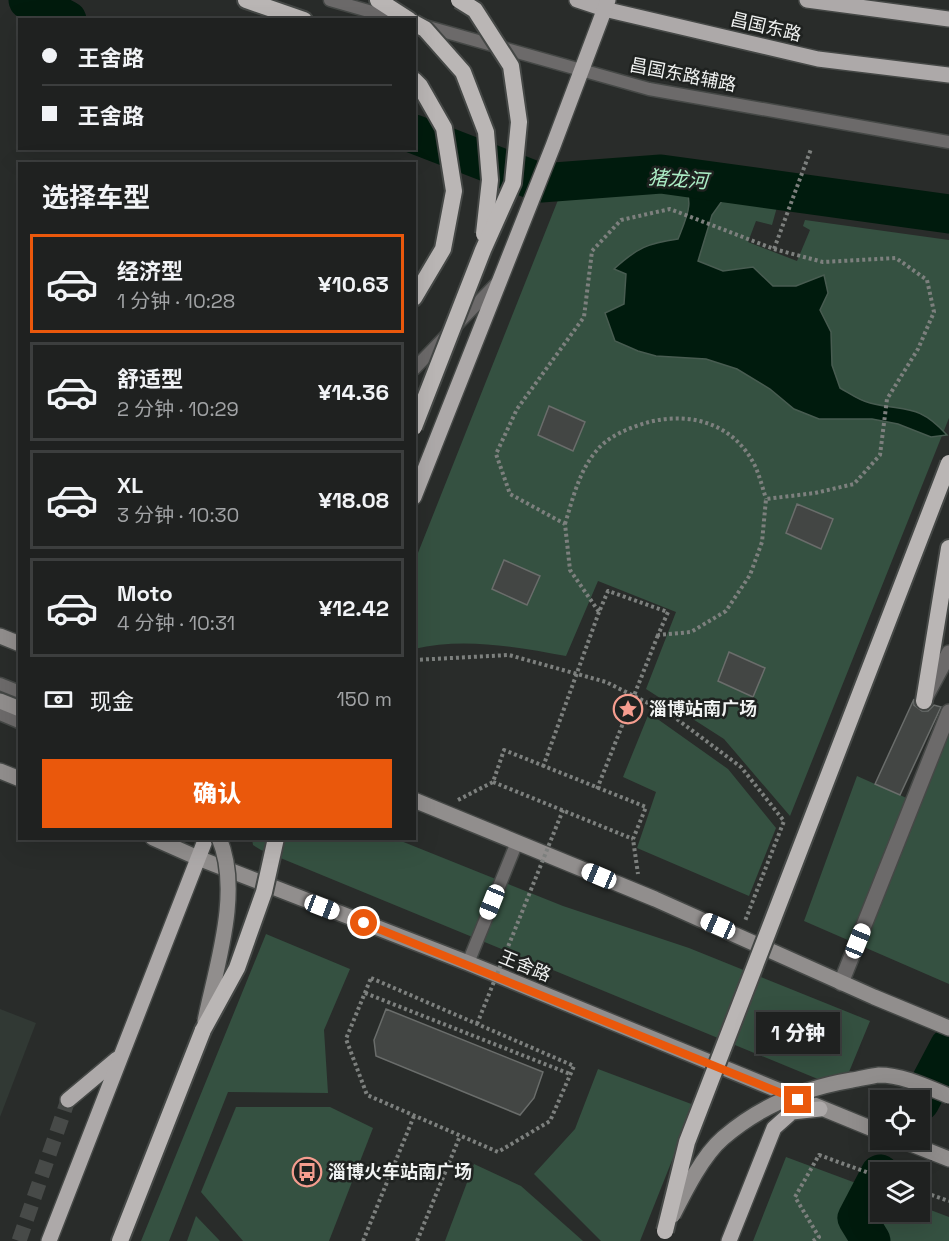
<!DOCTYPE html>
<html lang="zh">
<meta charset="utf-8">
<style>
:root{--surface:#1f2120;--page:#272929;--text:#f1f3f6;--muted:#a1a3a5;--line:#3c3e3e;--accent:#ea580c}
body{margin:0;font-family:"Space Grotesk","Noto Sans SC",sans-serif;background:var(--page);color:var(--text);height:100vh;display:flex;flex-direction:column;font-size:22px;white-space:nowrap}
*{box-sizing:border-box;margin:0}
p{font-size:20px;color:var(--muted)}
.icon{flex:none;width:33px;height:33px;fill:none;stroke:currentColor;stroke-width:2;stroke-linecap:round;stroke-linejoin:round}
.map{position:relative;flex:1;overflow:hidden}
.drawer{position:absolute;left:18px;top:162px;width:398px;height:678px;display:flex;flex-direction:column;background:var(--surface);border-radius:0px;box-shadow:0 6px 24px #0002,0 0 0 2px var(--line)}
.drawer>*{flex:none}
.banner{position:absolute;left:18px;top:18px;width:398px;height:132px;border-radius:0px;box-shadow:0 6px 24px #0002,0 0 0 2px var(--line);display:grid;align-content:center;height:132px;padding:0 24px;background:var(--surface)}
.controls{position:absolute;left:870px;top:1090px;display:grid;gap:12px}
.controls a{display:grid;place-items:center;width:60px;height:60px;border-radius:0px;background:var(--surface);box-shadow:0 6px 24px #0002,0 0 0 2px var(--line);font-size:30px}
.end{position:absolute;width:27px;height:27px;margin:-14px;border:8px solid #ea580c;background:#fff;box-shadow:0 0 0 3px #fff}
.from{border-radius:50%}
.bubble{position:absolute;height:42px;border-radius:0px;background:var(--surface);box-shadow:0 6px 24px #0002,0 0 0 2px var(--line);font-size:20px;font-weight:800;line-height:42px;text-align:center}
.car{position:absolute;width:18px;height:36px;margin:-18px -9px;border-radius:8px;box-shadow:0 0 4px 2px #0007;background:linear-gradient(#fff 24%,#345 0 40%,#fff 0 76%,#345 0 86%,#fff 0)}
.banner b{display:flex;align-items:center;gap:21px;height:57px;font-size:22px}
.banner b+b{border-top:2px solid var(--line)}
.banner i{width:15px;height:15px;background:var(--text)}
ul{padding:0;list-style:none}
li{display:flex;align-items:center;gap:18px;height:99px;margin:0 12px 9px;padding:0 12px;border:3px solid var(--line);border-radius:0px}
li div{flex:1}
li b{display:block;font-size:22px}
li em{font-style:normal;font-weight:800}
li.active{border-color:var(--accent)}
li>.icon{width:54px;height:54px;stroke-width:1.5}
h2{padding:0 24px;font-size:27px;line-height:72px}
.pay{display:flex;align-items:center;gap:15px;height:66px;padding:0 24px;font-size:22px}
.pay p{margin-inline-start:auto}
.primary-button{display:flex;gap:12px;margin-top:auto;padding:12px 24px}
.primary-button a{flex:1;height:69px;border-radius:0px;background:var(--accent);color:#fff;font-size:24px;font-weight:800;line-height:69px;text-align:center}
.map>svg:first-child{display:block}
</style>
<div class="map">
<svg width="949" height="1241" viewBox="0 0 949 1241">
<rect width="100%" height="100%" fill="#292c2a"/>
<path fill="#313934" d="M 0,1009 L 36,1023 L 0,1117 Z"/>
<g fill="#355141">
<path d="M 640,186 L 777,207 L 772,225 L 756,221 L 748,242 L 797,261 L 810,230 L 803,226 L 805,220 L 949,240 L 949,418 L 790,816 L 724,739 L 646,689 L 676,612 L 598,581 L 566,656 C 516,647 464,637 414,649 L 414,563 L 558,200 Z"/>
<path d="M 649,713 L 728,769 L 776,828 L 749,896 L 637,848 L 656,792 L 623,777 Z"/>
<path d="M 949,734 L 949,984 L 804,921 L 857,776 L 920,804 Z"/>
<path d="M 252,839 L 396,839 L 563,906 L 689,948 L 870,1021 L 842,1089 L 261,850 L 253,845 Z"/>
<path d="M 266,934 L 350,969 L 324,1030 L 328,1093 L 228,1092 L 169,1241 L 141,1241 Z"/>
<path d="M 598,1069 L 694,1105 L 640,1241 L 601,1241 L 534,1174 L 575,1129 Z"/>
<path d="M 236,1107 L 330,1107 L 373,1128 L 329,1241 L 243,1241 L 201,1192 Z"/>
<path d="M 786,1157 L 880,1192 L 880,1212 L 920,1212 L 920,1206 L 949,1217 L 949,1241 L 753,1241 Z"/>
<path d="M 474,1164 L 521,1186 L 583,1241 L 445,1241 Z"/>
<path d="M 196,1216 L 220,1241 L 187,1241 Z"/>
</g>
<path fill="#001b0d" stroke="#485c51" stroke-width="1.5" d="M 681,177 L 744,186 L 727,194 L 712,215 L 698,261 L 723,271 L 753,267 L 773,286 L 796,286 L 824,275 L 828,293 L 820,310 L 831,332 L 832,365 L 840,388 C 849,393 860,401 870,403 C 906,412 918,403 947,435 L 931,437 L 898,424 L 872,419 L 819,419 L 794,409 L 770,389 L 737,369 L 706,359 L 656,356 L 638,351 L 615,341 L 605,313 L 624,304 L 626,274 L 614,269 C 637,248 648,243 678,239 C 688,214 695,202 681,177 Z"/>
<g fill="none" stroke-linecap="round" stroke-linejoin="round">
<g stroke="#001b0d" stroke-width="39">
<path d="M 28,0 L 67,20"/>
<path d="M 414,134 L 541,183 L 661,174 L 949,214"/>
<path d="M 920,1102 L 949,1047"/>
<path d="M 871,1241 L 857,1218 L 880,1174"/>
</g>
</g>
<g fill="#434644" stroke="#6a6d6b" stroke-width="1.5">
<path d="M 549,406 L 585,422 L 573,451 L 538,435 Z"/>
<path d="M 797,504 L 833,519 L 821,549 L 786,533 Z"/>
<path d="M 504,560 L 540,576 L 527,605 L 492,589 Z"/>
<path d="M 729,652 L 765,668 L 753,697 L 718,681 Z"/>
<path d="M 914,699 L 914,705 L 922,711 L 928,711 L 934,705 L 941,707 L 900,795 L 875,784 Z"/>
<path d="M 386,1009 L 543,1072 L 534,1098 L 520,1115 L 376,1056 L 374,1040 Z"/>
</g>
<g fill="none" stroke-linecap="round" stroke-linejoin="round">
<path stroke="#474a48" stroke-width="15" stroke-dasharray="15 8" stroke-linecap="butt" d="M 19,1241 L 68,1100"/>
<g stroke="#454846" stroke-width="15">
<g id="service">
<path d="M 330,0 L 400,20"/>
<path d="M 421,25 L 649,89 L 949,142"/>
<path d="M 414,369 L 498,282"/>
<path d="M 0,684 L 20,692"/>
<path d="M 0,714 L 19,722"/>
<path d="M 468,963 L 517,842"/>
</g>
</g>
<g stroke="#454846" stroke-width="18">
<g id="minor">
<path d="M 926,696 L 949,653"/>
<path d="M 841,983 L 949,712"/>
</g>
</g>
<g stroke="#454846" stroke-width="18">
<g id="secondary">
<path d="M 0,636 L 20,644"/>
<path d="M 0,701 L 20,709"/>
<path d="M 0,771 L 20,779"/>
<path d="M 414,800 L 655,899 L 874,997 L 949,1028"/>
<path d="M 153,838 L 198,858 L 468,963 L 880,1132"/>
<path d="M 901,1140 L 949,1159"/>
</g>
</g>
<g stroke="#454846" stroke-width="18">
<g id="primary">
<path d="M 577,0 L 604,9 L 818,59 L 949,75"/>
<path d="M 807,0 L 949,19"/>
<path d="M 414,497 L 553,146 L 608,0"/>
<path d="M 68,1100 L 117,1059"/>
<path d="M 49,1241 L 206,838"/>
<path d="M 729,1241 L 774,1128 L 792,1112 L 820,1109"/>
</g>
</g>
<g stroke="#454846" stroke-width="20">
<g id="trunk">
<path d="M 246,0 L 304,20"/>
<path d="M 378,0 L 409,20"/>
<path d="M 414,80 L 420,86 L 444,128 L 454,191 L 443,249 L 414,298"/>
<path d="M 924,701 L 949,548"/>
<path d="M 120,1241 L 203,1030"/>
</g>
</g>
<g stroke="#7d807e" stroke-width="4" stroke-dasharray="3 3" stroke-linecap="butt">
<path d="M 774,249 L 823,262 L 896,258 L 927,280 L 934,312 L 918,349 L 887,399 L 880,455 L 854,484 L 815,493 L 766,499 L 762,542 L 750,575 L 726,611 L 691,632 L 658,635 L 668,612 L 608,591 L 599,612 L 570,570 L 565,524 L 510,494 L 496,454 L 517,409 L 584,317 L 592,251 L 621,220 L 670,209 L 774,249 L 811,149"/>
<path d="M 565,524 C 573,498 579,471 597,450 C 610,435 631,427 649,422 C 693,411 736,425 756,468 C 760,478 763,489 766,499"/>
<path d="M 414,660 L 509,655 L 606,682 L 670,714 L 741,767 L 784,821 L 745,921"/>
<path d="M 543,767 L 599,612"/>
<path d="M 493,782 L 633,839"/>
<path d="M 597,789 L 658,635"/>
<path d="M 458,800 L 493,782 L 504,750 L 646,807 L 633,839 L 638,874"/>
<path d="M 371,978 L 574,1066 L 550,1121 L 498,1152 L 367,1095 L 346,1039 Z"/>
<path d="M 365,993 L 570,1074"/>
<path d="M 920,1191 L 949,1201"/>
<path d="M 363,1241 L 414,1116"/>
<path d="M 417,1241 L 460,1136"/>
<path d="M 813,1241 L 819,1237 L 795,1197 L 819,1155 L 880,1177"/>
</g>
<use href="#service" stroke="#6c6a6a" stroke-width="12"/>
<use href="#minor" stroke="#6c6a6a" stroke-width="15"/>
<use href="#secondary" stroke="#918e8d" stroke-width="15"/>
<use href="#primary" stroke="#ada9a9" stroke-width="15"/>
<use href="#trunk" stroke="#bab6b5" stroke-width="16"/>
<g stroke="#454846" stroke-width="18" stroke-linecap="butt">
<g id="secondary-bridge">
<path d="M 205,1021 C 216,967 242,891 219,838"/>
<path d="M 673,1215 C 685,1191 703,1155 723,1138 C 760,1106 804,1088 852,1080 C 860,1079 870,1076 879,1075 C 903,1075 927,1087 949,1096"/>
</g>
</g>
<g stroke="#454846" stroke-width="20" stroke-linecap="butt">
<g id="trunk-bridge">
<path d="M 414,23 L 425,29 L 463,72 L 486,132 L 490,180 L 484,234"/>
<path d="M 414,427 L 483,250 L 513,183 L 519,122 L 511,66 L 475,10 L 459,0"/>
<path d="M 203,1030 L 237,968 L 264,892 L 276,838"/>
<path d="M 665,1231 L 687,1142 L 949,463"/>
</g>
</g>
<path stroke="#7d807e" stroke-width="4" stroke-dasharray="3 3" stroke-linecap="butt" d="M 477,1024 L 563,810"/>
<use href="#secondary-bridge" stroke="#918e8d" stroke-width="15"/>
<use href="#trunk-bridge" stroke="#bab6b5" stroke-width="16"/>
</g>
<g fill="none" stroke-linecap="round" stroke-linejoin="round">
<path stroke="#ea580c" stroke-width="8" d="M 364,923 L 798,1100"/>
</g>
<defs>
<g id="sight-ring" transform="scale(1.5)"><circle r="9.5" fill="#1f2220" stroke="#f59d8f" stroke-width="1.5"/><path d="M0-6L1.8-2.2L6-1.7L2.9 1.2L3.7 5.4L0 3.3L-3.7 5.4L-2.9 1.2L-6-1.7L-1.8-2.2Z" fill="#f59d8f"/></g>
<g id="bus-ring" transform="scale(1.5)"><circle r="9.5" fill="#1f2220" stroke="#f59d8f" stroke-width="1.5"/><path d="M-5-6H5V4H4V6H2V4H-2V6H-4V4H-5ZM-3.5-4V0h7V-4ZM-3.5 1.2v1.5H-2V1.2ZM2 1.2v1.5H3.5V1.2Z" fill="#f59d8f"/></g>
</defs>
<g fill-rule="evenodd">
<use href="#sight-ring" x="628" y="709"/>
<use href="#bus-ring" x="307" y="1172"/>
</g>
<g text-anchor="middle" stroke-width="5" stroke-linejoin="round" paint-order="stroke">
<g font-size="18" fill="#f0f2f1" stroke="#1f2220">
<text transform="translate(766 27) rotate(13)" y="6">昌国东路</text>
<text transform="translate(683 75) rotate(11)" y="6">昌国东路辅路</text>
<text transform="translate(525 966) rotate(22)" y="6">王舍路</text>
</g>
<g font-size="18" font-weight="bold" fill="#f0f2f1" stroke="#1f2220" text-anchor="start">
<text x="649" y="715">淄博站南广场</text>
<text x="328" y="1178">淄博火车站南广场</text>
</g>
<g font-size="20" font-style="italic" fill="#aceec6" stroke="#1f2220">
<text transform="translate(678 179) rotate(4)" y="7">猪龙河</text>
</g>
</g>
</svg>
<div class="controls">
<a><svg class="icon" aria-label="locate" viewBox="0 0 24 24"><circle cx="12" cy="12" r="6"/><path d="M12 2v4M12 18v4M2 12h4M18 12h4"/></svg></a>
<a><svg class="icon" aria-label="layers" viewBox="0 0 24 24"><path d="M12 4l9 5-9 5-9-5zM3 14l9 5 9-5"/></svg></a>
</div>
<i class="end from" style="left:364px;top:923px"></i>
<i class="end" style="left:798px;top:1100px"></i>
<div class="bubble" style="left:756px;top:1012px;width:84px">1 分钟</div>
<i class="car" style="left:599px;top:876px;rotate:293deg"></i>
<i class="car" style="left:492px;top:902px;rotate:202deg"></i>
<i class="car" style="left:322px;top:907px;rotate:111deg"></i>
<i class="car" style="left:718px;top:926px;rotate:294deg"></i>
<i class="car" style="left:858px;top:941px;rotate:22deg"></i>
<div class="banner">
<b><i class="from"></i>王舍路</b>
<b><i></i>王舍路</b>
</div>
<section class="drawer">
<h2>选择车型</h2>
<ul>
<li class="active"><svg class="icon" aria-label="car" viewBox="0 0 24 24"><path d="M5 17H2v-5l4-1 3-4h7l3 4 3 1v5h-3M9 17h6M6 11h13"/><circle cx="7" cy="17" r="2"/><circle cx="17" cy="17" r="2"/></svg><div><b>经济型</b><p>1 分钟 · 10:28</p></div><em>¥10.63</em></li>
<li><svg class="icon" aria-label="car" viewBox="0 0 24 24"><path d="M5 17H2v-5l4-1 3-4h7l3 4 3 1v5h-3M9 17h6M6 11h13"/><circle cx="7" cy="17" r="2"/><circle cx="17" cy="17" r="2"/></svg><div><b>舒适型</b><p>2 分钟 · 10:29</p></div><em>¥14.36</em></li>
<li><svg class="icon" aria-label="car" viewBox="0 0 24 24"><path d="M5 17H2v-5l4-1 3-4h7l3 4 3 1v5h-3M9 17h6M6 11h13"/><circle cx="7" cy="17" r="2"/><circle cx="17" cy="17" r="2"/></svg><div><b>XL</b><p>3 分钟 · 10:30</p></div><em>¥18.08</em></li>
<li><svg class="icon" aria-label="car" viewBox="0 0 24 24"><path d="M5 17H2v-5l4-1 3-4h7l3 4 3 1v5h-3M9 17h6M6 11h13"/><circle cx="7" cy="17" r="2"/><circle cx="17" cy="17" r="2"/></svg><div><b>Moto</b><p>4 分钟 · 10:31</p></div><em>¥12.42</em></li>
</ul>
<div class="pay"><svg class="icon" aria-label="cash" viewBox="0 0 24 24"><path d="M3 7h18v10H3z"/><circle cx="12" cy="12" r="2"/></svg>现金<p>150 m</p></div>
<div class="primary-button"><a>确认</a></div>
</section>
</div>
